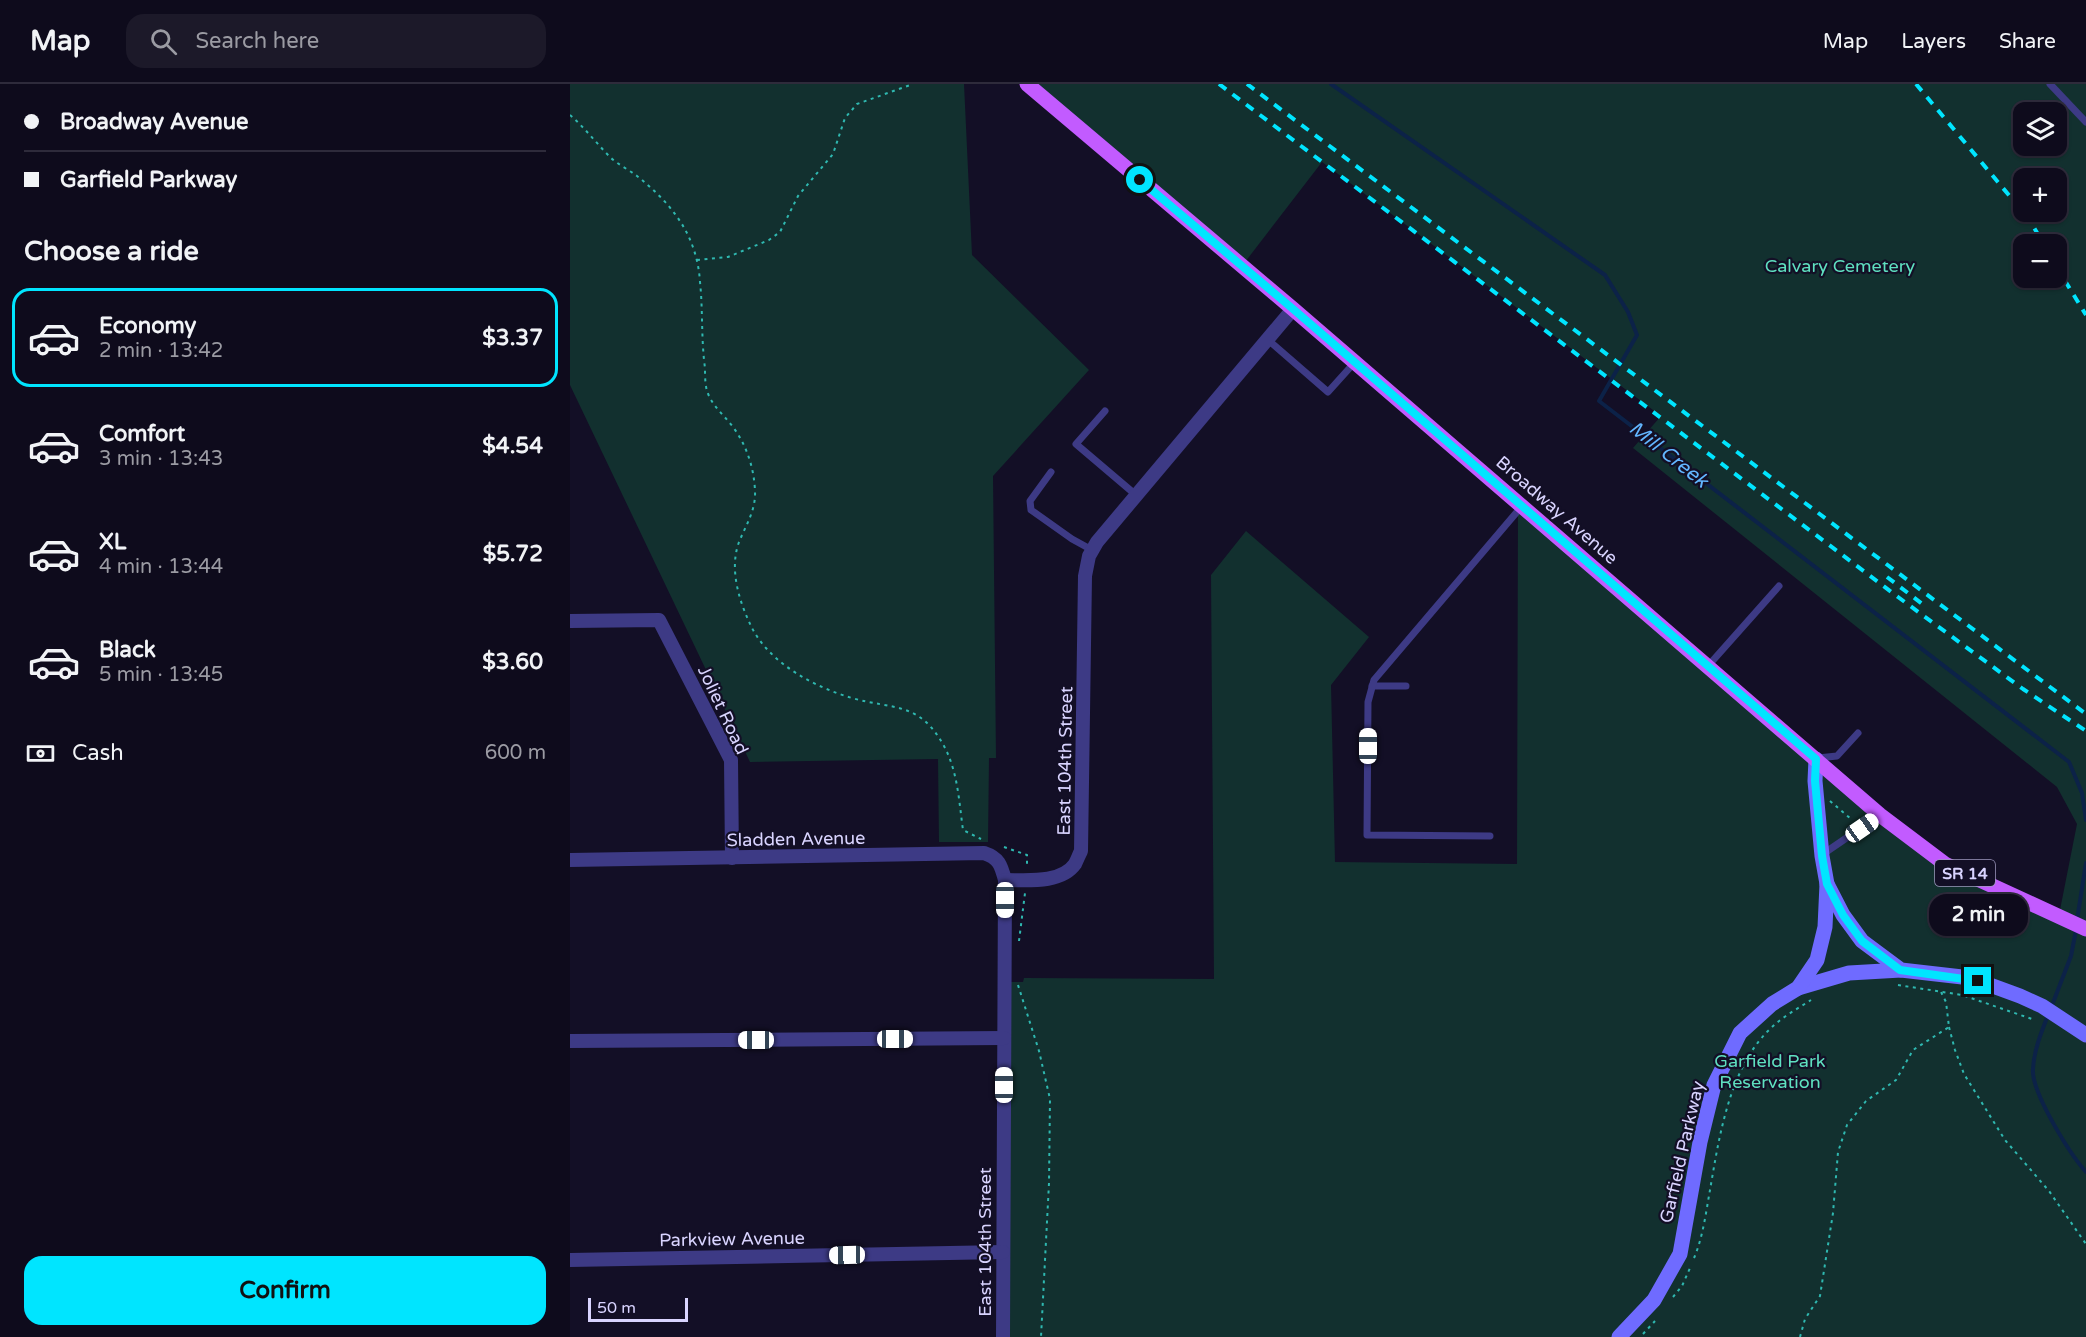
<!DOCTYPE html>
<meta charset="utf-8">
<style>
:root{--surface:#0e0b1c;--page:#1c1929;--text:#f1f3f6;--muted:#9b9ba3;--line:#2e2b3b;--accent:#00e5ff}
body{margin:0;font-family:"Varela Round",sans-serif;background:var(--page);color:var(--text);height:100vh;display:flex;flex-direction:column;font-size:22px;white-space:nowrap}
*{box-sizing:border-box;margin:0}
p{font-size:20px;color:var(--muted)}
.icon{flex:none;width:33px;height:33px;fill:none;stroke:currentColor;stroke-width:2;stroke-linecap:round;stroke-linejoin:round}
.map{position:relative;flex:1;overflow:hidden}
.sheet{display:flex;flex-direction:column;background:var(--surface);width:570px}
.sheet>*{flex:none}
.guide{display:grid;align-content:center;height:132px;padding:0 24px;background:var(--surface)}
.fabs{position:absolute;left:1443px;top:18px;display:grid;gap:12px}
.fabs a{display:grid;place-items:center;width:54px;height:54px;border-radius:12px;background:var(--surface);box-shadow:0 2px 4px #0004,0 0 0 2px var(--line);font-size:30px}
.scale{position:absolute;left:18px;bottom:15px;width:100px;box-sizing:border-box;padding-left:6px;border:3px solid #d9d4ff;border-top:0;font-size:16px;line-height:21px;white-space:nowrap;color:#d9d4ff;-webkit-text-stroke:4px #130f26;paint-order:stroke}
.end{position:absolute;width:27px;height:27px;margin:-14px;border:8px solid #00e5ff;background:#111;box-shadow:0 0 0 3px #111}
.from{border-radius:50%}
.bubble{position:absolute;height:42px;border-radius:18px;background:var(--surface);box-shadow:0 2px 4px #0004,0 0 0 2px var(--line);font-size:20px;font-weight:700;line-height:42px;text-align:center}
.car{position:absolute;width:18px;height:36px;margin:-18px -9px;border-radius:8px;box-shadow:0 0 4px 2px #0007;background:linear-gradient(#fff 24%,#345 0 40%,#fff 0 76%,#345 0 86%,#fff 0)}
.guide b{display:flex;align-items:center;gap:21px;height:57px;font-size:22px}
.guide b+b{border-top:2px solid var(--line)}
.guide i{width:15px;height:15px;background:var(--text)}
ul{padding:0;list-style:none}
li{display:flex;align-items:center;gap:18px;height:99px;margin:0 12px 9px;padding:0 12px;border:3px solid transparent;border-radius:18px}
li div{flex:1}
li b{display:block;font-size:22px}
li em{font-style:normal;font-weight:700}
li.active{border-color:var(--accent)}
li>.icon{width:54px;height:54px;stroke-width:1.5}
h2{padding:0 24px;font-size:27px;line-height:72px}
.pay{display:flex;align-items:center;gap:15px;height:66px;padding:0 24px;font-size:22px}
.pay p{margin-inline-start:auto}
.action{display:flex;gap:12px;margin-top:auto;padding:12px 24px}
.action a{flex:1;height:69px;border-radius:18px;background:var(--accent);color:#111;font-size:24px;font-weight:700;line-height:69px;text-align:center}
header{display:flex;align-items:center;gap:36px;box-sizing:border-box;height:84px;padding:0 30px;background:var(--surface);border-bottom:2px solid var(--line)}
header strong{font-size:28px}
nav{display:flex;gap:33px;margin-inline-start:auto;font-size:21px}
.search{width:420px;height:54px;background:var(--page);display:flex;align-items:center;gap:15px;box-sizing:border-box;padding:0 21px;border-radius:18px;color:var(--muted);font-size:22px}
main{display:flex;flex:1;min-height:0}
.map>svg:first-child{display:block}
</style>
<header>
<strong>Map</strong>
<div class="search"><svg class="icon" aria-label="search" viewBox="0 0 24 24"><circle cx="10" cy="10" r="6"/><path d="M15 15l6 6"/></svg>Search here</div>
<nav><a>Map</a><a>Layers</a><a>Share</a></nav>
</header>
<main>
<section class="sheet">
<div class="guide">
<b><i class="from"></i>Broadway Avenue</b>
<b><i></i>Garfield Parkway</b>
</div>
<h2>Choose a ride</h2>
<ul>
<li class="active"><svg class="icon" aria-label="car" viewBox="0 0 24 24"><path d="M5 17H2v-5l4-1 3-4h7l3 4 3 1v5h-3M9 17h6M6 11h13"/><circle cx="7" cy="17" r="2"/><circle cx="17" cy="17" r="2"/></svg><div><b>Economy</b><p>2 min · 13:42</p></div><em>$3.37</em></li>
<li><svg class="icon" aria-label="car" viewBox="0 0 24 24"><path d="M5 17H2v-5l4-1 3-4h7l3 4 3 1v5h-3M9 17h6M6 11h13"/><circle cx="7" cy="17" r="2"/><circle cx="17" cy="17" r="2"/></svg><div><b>Comfort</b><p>3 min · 13:43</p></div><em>$4.54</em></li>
<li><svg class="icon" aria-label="car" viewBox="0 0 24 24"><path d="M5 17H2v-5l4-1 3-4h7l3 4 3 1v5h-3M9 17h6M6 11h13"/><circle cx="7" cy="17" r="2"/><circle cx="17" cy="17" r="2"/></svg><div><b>XL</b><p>4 min · 13:44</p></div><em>$5.72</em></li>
<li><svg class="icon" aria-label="car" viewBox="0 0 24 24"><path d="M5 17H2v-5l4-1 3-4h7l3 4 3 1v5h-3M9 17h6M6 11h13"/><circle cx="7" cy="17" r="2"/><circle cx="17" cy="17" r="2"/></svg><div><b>Black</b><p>5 min · 13:45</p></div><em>$3.60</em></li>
</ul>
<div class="pay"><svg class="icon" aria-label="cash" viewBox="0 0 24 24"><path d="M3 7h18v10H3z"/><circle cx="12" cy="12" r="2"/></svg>Cash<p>600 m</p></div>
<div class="action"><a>Confirm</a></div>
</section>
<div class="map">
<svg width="1516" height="1253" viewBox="0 0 1516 1253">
<rect width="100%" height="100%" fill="#130f26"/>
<g fill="#12302f" fill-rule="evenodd">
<path d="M 0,0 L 394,0 L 402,171 L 519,286 L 423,392 L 426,674 L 419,674 L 418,758 L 369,758 L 368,675 L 180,678 L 0,301 Z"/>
<path d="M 457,0 L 1516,0 L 1516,1253 L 433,1253 L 435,898 L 453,898 L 454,894 L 644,895 L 641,491 L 676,447 L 799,553 L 761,601 L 765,778 L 947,780 L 948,421 L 1375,780 L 1489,831 L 1507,740 L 1487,703 L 1063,364 L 1091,332 L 752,78 L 672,182 ZM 1454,28 L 1486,28 L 1486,62 L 1454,62 ZM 1454,94 L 1486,94 L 1486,128 L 1454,128 ZM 1454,160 L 1486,160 L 1486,194 L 1454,194 Z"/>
</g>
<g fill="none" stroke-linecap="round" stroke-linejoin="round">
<g stroke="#0c2248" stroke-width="4">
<path d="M 761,0 L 1035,191 L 1058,228 L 1067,251 L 1029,317 L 1499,678 L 1512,709 L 1516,736"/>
<path d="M 1507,836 L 1516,779"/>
<path d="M 1481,924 L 1501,872 L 1506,846"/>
<path d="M 1478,931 C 1471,949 1464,966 1463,985 C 1461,1008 1500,1070 1516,1088"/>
</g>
<g stroke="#2fb8b0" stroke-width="2" stroke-dasharray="3 4.5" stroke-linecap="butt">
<path d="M 0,31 C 15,44 27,60 41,74 C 49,81 59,86 67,92 C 102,120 127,151 130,198 C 133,226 131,255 135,284 C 135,291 135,300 137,307 C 142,322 154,331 163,343 C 177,362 184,384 185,407 C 186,426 176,441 169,458 C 159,485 169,517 181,542 C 199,579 244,603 282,614 C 324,626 349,617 374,662 C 388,688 389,718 393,746 L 411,755"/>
<path d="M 127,176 L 158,173 L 199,156 L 210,148 L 228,112 L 263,70 L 275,34 L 287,20 L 343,0"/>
<path d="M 1260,717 L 1281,735"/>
<path d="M 434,763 L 457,771 L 457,782"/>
<path d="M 449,857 L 455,809"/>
<path d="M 448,901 L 469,967 L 480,1015 L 479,1099 L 471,1253"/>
<path d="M 1328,901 L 1392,911 L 1465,936"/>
<path d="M 1379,943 L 1385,966 L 1394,990 L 1435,1056 L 1479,1107 L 1516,1160"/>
<path d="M 1124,1174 C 1133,1153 1136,1128 1140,1106 C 1149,1054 1159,984 1200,945 C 1212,933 1227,925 1241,916"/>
<path d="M 1103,1213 L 1112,1202 L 1120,1184"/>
<path d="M 1073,1250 L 1085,1237"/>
<path d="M 1230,1253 L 1235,1235 L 1250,1212 L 1263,1129 L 1268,1068 L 1277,1041 L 1296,1017 L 1326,996 L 1343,966 L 1379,943 L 1376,918 L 1371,908"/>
</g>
<g stroke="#3d3a85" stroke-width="7">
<path d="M 1480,0 L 1516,38"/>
<path d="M 698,256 L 758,308 L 785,278"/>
<path d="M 535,327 L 506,360 L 566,411"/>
<path d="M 481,388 L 460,417 L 461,426 L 502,455 L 522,466"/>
<path d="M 1138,582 L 1209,502"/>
<path d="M 802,602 L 836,602"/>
<path d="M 1248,674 L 1267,672 L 1288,649"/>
<path d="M 920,752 L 797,751 L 798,618 L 804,596 L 952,422"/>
<path d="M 1253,770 L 1310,731"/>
</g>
<g stroke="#3d3a85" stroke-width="14">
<path d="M 0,537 L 89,536 L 161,676 L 162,774"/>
<path d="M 0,776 L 414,769 C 429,774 431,781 435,796 L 433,1253"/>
<path d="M 435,796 C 456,796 491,800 505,780 C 507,776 509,771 511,767 L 515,492 L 519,472 L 527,458 L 723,225"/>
<path d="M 0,957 L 434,954"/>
<path d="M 0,1176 L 433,1168"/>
</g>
<g stroke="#6f6bff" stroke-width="15">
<path d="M 1257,800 L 1273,831 L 1292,857 L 1331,886 L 1401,894 L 1450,912 L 1472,922 L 1516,951"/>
<path d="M 1228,904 L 1279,889 L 1331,886"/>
<path d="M 1049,1253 L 1084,1216 L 1110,1170 L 1130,1058 L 1144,1001 L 1170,949 L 1202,920 L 1228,904 L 1247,876 L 1255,843 L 1257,800 L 1252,772 L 1245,697 L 1246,675"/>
</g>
<path stroke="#c25bff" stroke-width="15" d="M 457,0 L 723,225 L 1310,731 L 1375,780 L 1516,845"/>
<g stroke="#00e5ff" stroke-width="4" stroke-dasharray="9 8" stroke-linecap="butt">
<path d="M 649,0 L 1328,513 L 1453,605 L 1516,647"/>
<path d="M 677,0 L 1516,630"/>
<path d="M 1346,0 L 1458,134 L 1474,160"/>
<path d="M 1486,182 L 1516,231"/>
<path d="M 1317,493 L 1355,522"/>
</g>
</g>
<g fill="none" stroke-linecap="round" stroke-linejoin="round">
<path stroke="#00e5ff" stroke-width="8" d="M 570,96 L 723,225 L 1246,675 L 1245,697 L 1252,772 L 1257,800 L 1273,831 L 1292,857 L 1330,886 L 1408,897"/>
</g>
<g text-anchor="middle" stroke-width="4.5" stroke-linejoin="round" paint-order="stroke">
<rect fill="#130f26" stroke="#9e99be" stroke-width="1.5" x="1365" y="776" width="60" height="26" rx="4.5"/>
<g font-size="16" font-weight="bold" fill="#d9d4ff">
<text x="1395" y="795">SR 14</text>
</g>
<g font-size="18" fill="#5fe0c0" stroke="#130f26">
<text x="1270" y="188">Calvary Cemetery</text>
<text x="1200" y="983">Garfield Park<tspan x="1200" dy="21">Reservation</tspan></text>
</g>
<g font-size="18" fill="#d9d4ff" stroke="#130f26">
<text transform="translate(987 426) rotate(41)" y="6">Broadway Avenue</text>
<text transform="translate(153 626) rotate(65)" y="6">Joliet Road</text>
<text transform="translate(495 677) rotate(-89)" y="6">East 104th Street</text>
<text transform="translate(226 755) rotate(-1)" y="6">Sladden Avenue</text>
<text transform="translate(1112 1068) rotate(-77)" y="6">Garfield Parkway</text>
<text transform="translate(162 1155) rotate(-1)" y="6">Parkview Avenue</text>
<text transform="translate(415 1158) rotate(-90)" y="6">East 104th Street</text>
</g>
<g font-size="20" font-style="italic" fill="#62b6ff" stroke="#130f26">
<text transform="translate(1099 370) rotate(38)" y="7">Mill Creek</text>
</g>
</g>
</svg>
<div class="fabs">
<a><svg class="icon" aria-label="layers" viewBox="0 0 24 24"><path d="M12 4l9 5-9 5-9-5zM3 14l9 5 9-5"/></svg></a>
<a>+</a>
<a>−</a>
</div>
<div class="scale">50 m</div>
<i class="end from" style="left:570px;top:96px"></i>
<i class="end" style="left:1408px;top:897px"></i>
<div class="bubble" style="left:1359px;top:810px;width:99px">2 min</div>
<i class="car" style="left:798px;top:662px;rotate:0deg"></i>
<i class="car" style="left:1292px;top:744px;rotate:55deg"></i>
<i class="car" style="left:435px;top:816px;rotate:180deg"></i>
<i class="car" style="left:325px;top:955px;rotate:90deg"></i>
<i class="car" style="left:186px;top:956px;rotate:270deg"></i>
<i class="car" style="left:434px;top:1001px;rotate:0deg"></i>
<i class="car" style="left:277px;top:1171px;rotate:269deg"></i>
</div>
</main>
